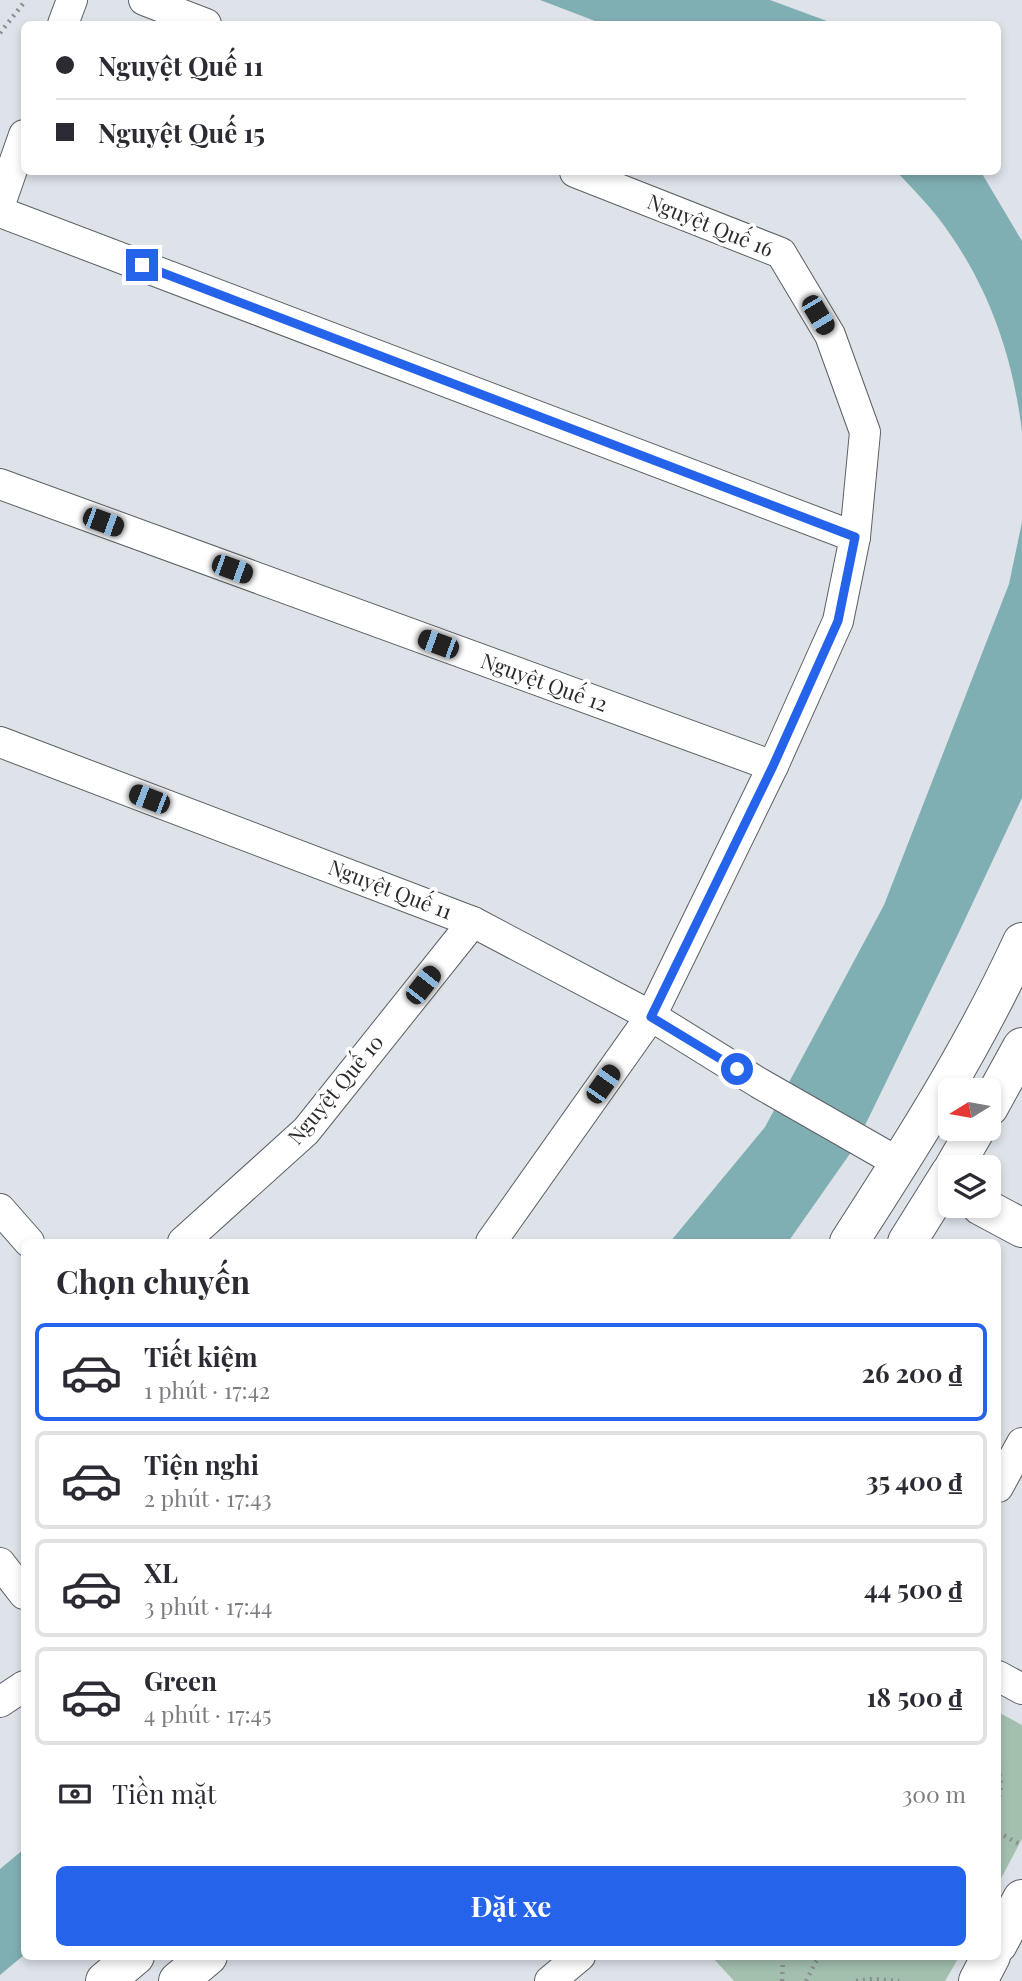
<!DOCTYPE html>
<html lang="vi">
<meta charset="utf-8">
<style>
:root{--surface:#fff;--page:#f7f7f7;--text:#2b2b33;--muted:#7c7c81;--line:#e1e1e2;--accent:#2563eb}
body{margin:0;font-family:"Playfair Display",serif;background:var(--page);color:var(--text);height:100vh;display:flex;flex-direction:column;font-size:26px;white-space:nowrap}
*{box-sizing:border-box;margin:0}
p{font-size:23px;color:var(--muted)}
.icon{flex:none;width:38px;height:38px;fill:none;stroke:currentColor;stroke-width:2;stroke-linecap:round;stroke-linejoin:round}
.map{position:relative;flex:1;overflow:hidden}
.details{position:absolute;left:21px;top:1239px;width:980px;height:721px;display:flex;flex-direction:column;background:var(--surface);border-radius:10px;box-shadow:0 4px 10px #0003}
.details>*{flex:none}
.guide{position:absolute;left:21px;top:21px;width:980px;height:154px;border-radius:10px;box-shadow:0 4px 10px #0003;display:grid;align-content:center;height:154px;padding:0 35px;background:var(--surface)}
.needle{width:46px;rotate:259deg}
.controls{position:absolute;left:938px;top:1078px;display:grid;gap:14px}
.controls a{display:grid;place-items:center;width:63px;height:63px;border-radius:10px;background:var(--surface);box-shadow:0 4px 10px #0003;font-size:35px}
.end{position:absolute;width:32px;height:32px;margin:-16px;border:9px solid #2563eb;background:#fff;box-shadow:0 0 0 4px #fff}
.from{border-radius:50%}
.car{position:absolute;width:21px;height:42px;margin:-21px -10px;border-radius:9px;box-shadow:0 0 5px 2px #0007;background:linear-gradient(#222 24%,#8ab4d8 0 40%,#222 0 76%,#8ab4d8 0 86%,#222 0)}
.guide b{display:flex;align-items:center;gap:24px;height:66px;font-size:26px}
.guide b+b{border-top:2px solid var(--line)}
.guide i{width:18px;height:18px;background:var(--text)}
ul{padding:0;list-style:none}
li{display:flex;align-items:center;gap:21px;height:98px;margin:0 14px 10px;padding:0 21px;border:4px solid var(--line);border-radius:10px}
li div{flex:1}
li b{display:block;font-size:26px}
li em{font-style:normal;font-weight:700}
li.selected{border-color:var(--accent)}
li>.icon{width:63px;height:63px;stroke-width:1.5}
h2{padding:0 35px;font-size:32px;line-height:84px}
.pay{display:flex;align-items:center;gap:18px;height:77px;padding:0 35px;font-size:26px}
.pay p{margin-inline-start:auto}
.action{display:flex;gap:14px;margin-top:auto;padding:14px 35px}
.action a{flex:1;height:80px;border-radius:10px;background:var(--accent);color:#fff;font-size:28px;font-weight:700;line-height:80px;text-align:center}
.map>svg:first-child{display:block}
</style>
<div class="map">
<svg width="1022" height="1981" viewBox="0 0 1022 1981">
<rect width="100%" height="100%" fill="#dee3ea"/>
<g fill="#a3c0af">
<path d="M 998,1712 L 1022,1725 L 1022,1839 L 998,1884 Z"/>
<path d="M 712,1957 L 959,1957 L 945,1981 L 734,1981 Z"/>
</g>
<g fill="#80afb3">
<path d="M 540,0 L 770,0 L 835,24 L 603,24 Z"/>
<path d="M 897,172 L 981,172 L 1022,241 L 1022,431 C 1012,351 986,279 936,215 C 924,200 910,186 897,172 Z"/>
<path d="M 1022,522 L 1022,798 L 960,930 L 854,1148 L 788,1242 L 670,1242 L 765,1127 L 884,905 L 1009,584 Z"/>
<path d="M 24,1849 L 24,1955 L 0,1975 L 0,1869 Z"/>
</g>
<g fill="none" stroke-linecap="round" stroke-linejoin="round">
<g stroke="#5a5f65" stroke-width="32">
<g id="street">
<path d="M 144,0 L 206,24"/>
<path d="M 63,24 L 72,0"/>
<path d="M 0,204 L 24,135"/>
<path d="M 0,212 L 855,537"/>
<path d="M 0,484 L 773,766"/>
<path d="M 0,742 L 473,922 L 651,1016 L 759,1083 L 899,1163"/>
<path d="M 0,1209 L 29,1242"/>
<path d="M 183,1242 L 306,1131 L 473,922"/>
<path d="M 491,1242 L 651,1016 L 773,766 L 838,621 L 855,537 L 865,432 L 830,335 L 781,253 L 575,172"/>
<path d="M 998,1487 L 1022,1443"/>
<path d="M 0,1563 L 24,1594"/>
<path d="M 998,1676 L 1022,1689"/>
<path d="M 0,1702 L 24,1686"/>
<path d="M 550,1981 L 580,1956"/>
</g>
</g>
<g stroke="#5a5f65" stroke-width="40">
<g id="secondary">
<path d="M 989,1107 L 1022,1047"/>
<path d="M 954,1167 L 976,1129"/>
<path d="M 981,1206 L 1022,1228"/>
<path d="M 849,1242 C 911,1146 974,1047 1022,942"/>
<path d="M 907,1242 L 950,1173"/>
<path d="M 998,1944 L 1022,1899"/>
<path d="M 105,1981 L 135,1956"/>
<path d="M 178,1981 L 208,1956"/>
<path d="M 978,1981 L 991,1956"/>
</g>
</g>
<g stroke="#8a8d92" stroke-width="4.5" stroke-dasharray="2 5" stroke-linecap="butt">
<path d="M 0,33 L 26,0"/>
<path d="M 998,1760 L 1001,1784 L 998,1807"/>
<path d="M 998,1832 L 1021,1845"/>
<path d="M 782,1981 L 783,1956"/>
<path d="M 806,1981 L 819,1956"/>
<path d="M 856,1981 L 872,1979 L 899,1981"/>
</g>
<use href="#street" stroke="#fff" stroke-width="30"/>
<use href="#secondary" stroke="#fff" stroke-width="38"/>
</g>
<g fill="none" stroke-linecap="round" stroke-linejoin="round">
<path stroke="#2563eb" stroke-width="9" d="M 142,265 L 855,537 L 838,621 L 773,766 L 651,1017 L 737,1069"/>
</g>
<g text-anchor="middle" stroke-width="7" stroke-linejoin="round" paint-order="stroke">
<g font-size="21" fill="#292b2d" stroke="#fff">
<text transform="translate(710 226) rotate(22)" y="7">Nguyệt Quế 16</text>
<text transform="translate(544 683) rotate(20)" y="7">Nguyệt Quế 12</text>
<text transform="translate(390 890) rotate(21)" y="7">Nguyệt Quế 11</text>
<text transform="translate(336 1090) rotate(-50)" y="7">Nguyệt Quế 10</text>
</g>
</g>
</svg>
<div class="controls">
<a><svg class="needle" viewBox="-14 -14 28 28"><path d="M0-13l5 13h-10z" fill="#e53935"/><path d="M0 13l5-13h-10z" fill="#7c7c81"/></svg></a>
<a><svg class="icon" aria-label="layers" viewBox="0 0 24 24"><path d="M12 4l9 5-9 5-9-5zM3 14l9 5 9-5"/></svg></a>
</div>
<i class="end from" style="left:737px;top:1069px"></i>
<i class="end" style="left:142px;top:265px"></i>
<i class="car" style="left:818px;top:315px;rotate:149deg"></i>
<i class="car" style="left:103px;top:522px;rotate:110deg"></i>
<i class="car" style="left:232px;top:569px;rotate:110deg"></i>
<i class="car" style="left:438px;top:644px;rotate:290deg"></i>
<i class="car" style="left:149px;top:799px;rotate:291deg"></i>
<i class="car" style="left:423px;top:985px;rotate:38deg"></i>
<i class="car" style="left:603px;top:1084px;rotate:35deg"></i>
<div class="guide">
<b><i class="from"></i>Nguyệt Quế 11</b>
<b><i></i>Nguyệt Quế 15</b>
</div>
<section class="details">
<h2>Chọn chuyến</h2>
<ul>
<li class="selected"><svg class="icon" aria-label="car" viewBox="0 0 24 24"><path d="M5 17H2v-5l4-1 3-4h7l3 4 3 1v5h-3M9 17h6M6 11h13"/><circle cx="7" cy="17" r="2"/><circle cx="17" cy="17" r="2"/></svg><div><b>Tiết kiệm</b><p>1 phút · 17:42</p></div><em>26 200 ₫</em></li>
<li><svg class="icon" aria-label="car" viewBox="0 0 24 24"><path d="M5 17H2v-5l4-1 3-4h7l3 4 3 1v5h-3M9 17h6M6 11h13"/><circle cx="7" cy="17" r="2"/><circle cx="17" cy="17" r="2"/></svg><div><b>Tiện nghi</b><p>2 phút · 17:43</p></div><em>35 400 ₫</em></li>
<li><svg class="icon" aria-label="car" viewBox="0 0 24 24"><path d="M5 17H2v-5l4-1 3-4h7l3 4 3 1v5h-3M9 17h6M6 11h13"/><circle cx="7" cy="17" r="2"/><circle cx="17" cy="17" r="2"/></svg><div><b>XL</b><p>3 phút · 17:44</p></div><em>44 500 ₫</em></li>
<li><svg class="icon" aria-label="car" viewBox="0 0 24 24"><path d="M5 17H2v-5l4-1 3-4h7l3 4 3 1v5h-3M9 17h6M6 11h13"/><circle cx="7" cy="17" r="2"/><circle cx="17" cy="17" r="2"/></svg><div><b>Green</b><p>4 phút · 17:45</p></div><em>18 500 ₫</em></li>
</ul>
<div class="pay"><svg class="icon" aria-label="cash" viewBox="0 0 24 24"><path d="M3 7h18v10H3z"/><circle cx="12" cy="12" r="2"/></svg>Tiền mặt<p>300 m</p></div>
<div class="action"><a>Đặt xe</a></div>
</section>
</div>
